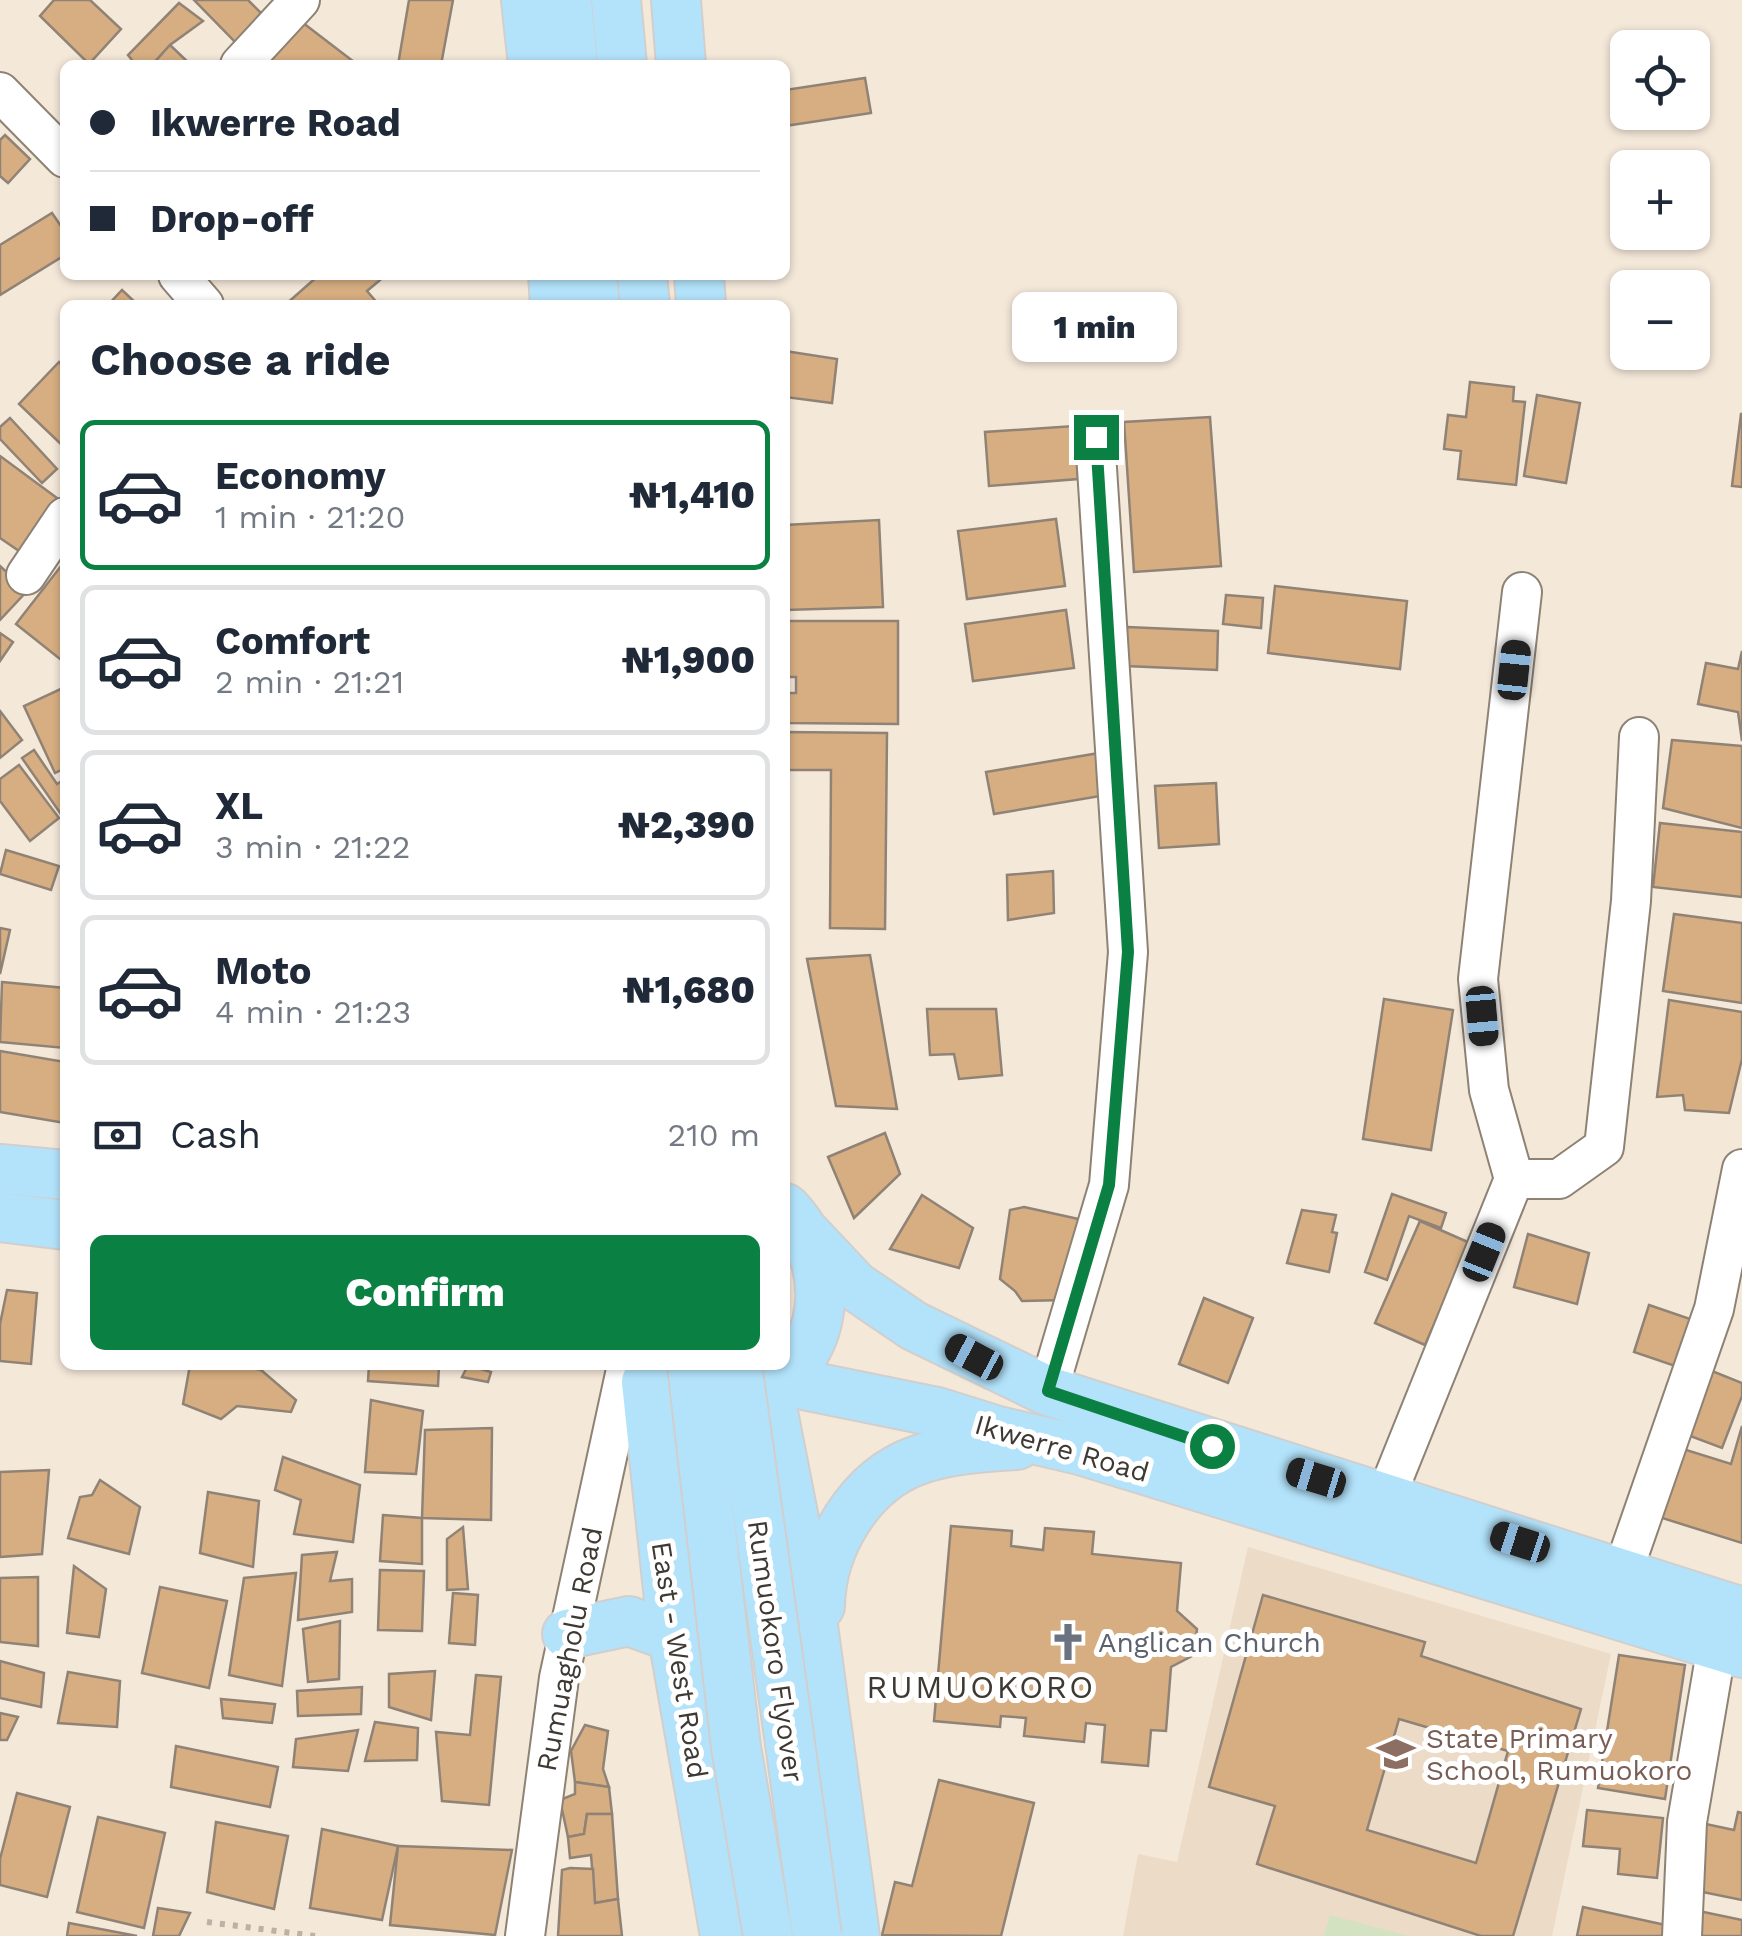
<!DOCTYPE html>
<meta charset="utf-8">
<style>
:root{--surface:#fff;--page:#f2f2f3;--text:#1f2937;--muted:#747a83;--line:#e0e1e3;--accent:#0b8043}
body{margin:0;font-family:"Work Sans",sans-serif;background:var(--page);color:var(--text);height:100vh;display:flex;flex-direction:column;font-size:38px;white-space:nowrap}
*{box-sizing:border-box;margin:0}
p{font-size:32px;color:var(--muted)}
.icon{flex:none;width:55px;height:55px;fill:none;stroke:currentColor;stroke-width:2;stroke-linecap:round;stroke-linejoin:round}
.map{position:relative;flex:1;overflow:hidden}
.panel{position:absolute;left:60px;top:300px;width:730px;height:1070px;display:flex;flex-direction:column;background:var(--surface);border-radius:15px;box-shadow:0 2px 8px #0004}
.panel>*{flex:none}
.top-card{position:absolute;left:60px;top:60px;width:730px;height:220px;border-radius:15px;box-shadow:0 2px 8px #0004;display:grid;align-content:center;height:220px;padding:0 30px;background:var(--surface)}
.tools{position:absolute;left:1610px;top:30px;display:grid;gap:20px}
.tools a{display:grid;place-items:center;width:100px;height:100px;border-radius:15px;background:var(--surface);box-shadow:0 2px 8px #0004;font-size:50px}
.end{position:absolute;width:45px;height:45px;margin:-22px;border:12px solid #0b8043;background:#fff;box-shadow:0 0 0 5px #fff}
.from{border-radius:50%}
.bubble{position:absolute;height:70px;border-radius:15px;background:var(--surface);box-shadow:0 2px 8px #0004;font-size:32px;font-weight:800;line-height:70px;text-align:center}
.car{position:absolute;width:30px;height:60px;margin:-30px -15px;border-radius:12px;box-shadow:0 0 8px 2px #0007;background:linear-gradient(#222 24%,#8ab4d8 0 40%,#222 0 76%,#8ab4d8 0 86%,#222 0)}
.top-card b{display:flex;align-items:center;gap:35px;height:95px;font-size:38px}
.top-card b+b{border-top:2px solid var(--line)}
.top-card i{width:25px;height:25px;background:var(--text)}
ul{padding:0;list-style:none}
li{display:flex;align-items:center;gap:30px;height:150px;margin:0 20px 15px;padding:0 10px;border:5px solid var(--line);border-radius:15px}
li div{flex:1}
li b{display:block;font-size:38px}
li em{font-style:normal;font-weight:800}
li.current{border-color:var(--accent)}
li>.icon{width:90px;height:90px;stroke-width:1.5}
h2{padding:0 30px;font-size:45px;line-height:120px}
.pay{display:flex;align-items:center;gap:25px;height:110px;padding:0 30px;font-size:38px}
.pay p{margin-inline-start:auto}
.cta{display:flex;gap:20px;margin-top:auto;padding:20px 30px}
.cta a{flex:1;height:115px;border-radius:15px;background:var(--accent);color:#fff;font-size:40px;font-weight:800;line-height:115px;text-align:center}
.map>svg:first-child{display:block}
</style>
<div class="map">
<svg width="1742" height="1936" viewBox="0 0 1742 1936">
<rect width="100%" height="100%" fill="#f4e8d9"/>
<path fill="#ecdbc6" d="M 1248,1547 L 1611,1654 L 1552,1936 L 1123,1936 L 1138,1854 L 1177,1862 Z"/>
<path fill="#d3e2c0" d="M 1330,1915 L 1408,1936 L 1324,1936 Z"/>
<g fill="#d7ae82" stroke="#908376" stroke-width="2.5" fill-rule="evenodd">
<path d="M 54,0 L 90,0 L 121,29 L 89,64 L 40,16 Z"/>
<path d="M 194,0 L 248,0 L 268,20 L 241,48 Z"/>
<path d="M 409,0 L 453,0 L 441,65 L 398,65 Z"/>
<path d="M 179,3 L 203,21 L 170,45 L 152,65 L 136,65 L 128,55 Z"/>
<path d="M 294,16 L 358,65 L 258,65 Z"/>
<path d="M 170,45 L 191,65 L 152,65 Z"/>
<path d="M 865,78 L 871,113 L 785,126 L 785,90 Z"/>
<path d="M 5,135 L 30,159 L 8,183 L 0,176 L 0,140 Z"/>
<path d="M 52,213 L 65,232 L 65,255 L 0,295 L 0,245 Z"/>
<path d="M 319,275 L 386,275 L 367,291 L 379,305 L 285,305 Z"/>
<path d="M 122,290 L 138,305 L 108,305 Z"/>
<path d="M 785,351 L 837,359 L 832,403 L 785,397 Z"/>
<path d="M 59,362 L 65,368 L 65,448 L 19,404 Z"/>
<path d="M 1470,382 L 1514,387 L 1513,401 L 1525,402 L 1516,485 L 1458,479 L 1461,451 L 1444,449 L 1448,415 L 1466,417 Z"/>
<path d="M 1537,395 L 1580,403 L 1566,483 L 1524,476 Z"/>
<path d="M 1741,414 L 1742,414 L 1742,487 L 1732,486 Z"/>
<path d="M 1210,417 L 1221,566 L 1134,572 L 1124,422 Z"/>
<path d="M 10,418 L 57,469 L 42,483 L 0,439 L 0,427 Z"/>
<path d="M 1074,426 L 1078,479 L 989,486 L 985,432 Z"/>
<path d="M 0,456 L 57,498 L 19,551 L 0,538 Z"/>
<path d="M 1056,519 L 1065,586 L 967,599 L 958,531 Z"/>
<path d="M 879,520 L 883,607 L 785,610 L 785,525 Z"/>
<path d="M 0,566 L 27,591 L 0,620 Z"/>
<path d="M 61,566 L 65,568 L 65,663 L 16,624 Z"/>
<path d="M 1275,586 L 1407,601 L 1400,669 L 1268,653 Z"/>
<path d="M 1226,595 L 1263,598 L 1261,628 L 1223,624 Z"/>
<path d="M 1066,610 L 1074,668 L 973,681 L 965,624 Z"/>
<path d="M 785,621 L 898,621 L 898,724 L 785,723 L 785,693 L 796,693 L 796,677 L 785,677 Z"/>
<path d="M 1127,627 L 1218,631 L 1217,670 L 1126,666 Z"/>
<path d="M 0,633 L 13,642 L 0,661 Z"/>
<path d="M 1742,651 L 1742,741 L 1738,712 L 1698,704 L 1706,663 L 1738,669 Z"/>
<path d="M 65,687 L 65,768 L 55,773 L 24,706 Z"/>
<path d="M 0,711 L 22,740 L 0,758 Z"/>
<path d="M 785,732 L 887,733 L 885,929 L 830,928 L 831,770 L 785,770 Z"/>
<path d="M 1672,740 L 1742,746 L 1742,828 L 1663,808 Z"/>
<path d="M 34,750 L 57,784 L 65,779 L 65,820 L 22,758 Z"/>
<path d="M 1099,753 L 1106,795 L 994,814 L 986,772 Z"/>
<path d="M 19,765 L 59,818 L 30,841 L 0,801 L 0,779 Z"/>
<path d="M 1216,783 L 1219,844 L 1159,848 L 1155,786 Z"/>
<path d="M 1660,823 L 1742,832 L 1742,897 L 1653,887 Z"/>
<path d="M 6,850 L 59,866 L 51,890 L 0,874 Z"/>
<path d="M 1053,871 L 1054,913 L 1008,920 L 1007,875 Z"/>
<path d="M 1674,914 L 1742,923 L 1742,1003 L 1663,991 Z"/>
<path d="M 0,928 L 10,930 L 0,974 Z"/>
<path d="M 870,955 L 897,1109 L 836,1106 L 807,959 Z"/>
<path d="M 2,982 L 65,988 L 65,1048 L 0,1042 Z"/>
<path d="M 1384,999 L 1453,1010 L 1431,1150 L 1363,1139 Z"/>
<path d="M 1669,1000 L 1742,1012 L 1742,1059 L 1729,1113 L 1685,1110 L 1683,1095 L 1657,1097 Z"/>
<path d="M 927,1009 L 996,1009 L 1002,1075 L 959,1079 L 954,1054 L 930,1055 Z"/>
<path d="M 0,1051 L 65,1062 L 65,1123 L 0,1112 Z"/>
<path d="M 885,1133 L 900,1174 L 854,1218 L 828,1157 Z"/>
<path d="M 1392,1194 L 1446,1213 L 1441,1228 L 1409,1216 L 1387,1280 L 1365,1272 Z"/>
<path d="M 922,1195 L 973,1228 L 959,1268 L 890,1249 Z"/>
<path d="M 1024,1207 L 1083,1220 L 1066,1300 L 1022,1301 L 1015,1291 L 1000,1279 L 1010,1210 Z"/>
<path d="M 1302,1210 L 1336,1215 L 1332,1232 L 1337,1233 L 1329,1272 L 1287,1263 Z"/>
<path d="M 1420,1221 L 1470,1243 L 1425,1345 L 1375,1323 Z"/>
<path d="M 1528,1234 L 1589,1253 L 1577,1304 L 1514,1287 Z"/>
<path d="M 7,1290 L 37,1293 L 31,1364 L 0,1361 L 0,1324 Z"/>
<path d="M 1204,1298 L 1253,1318 L 1228,1383 L 1179,1364 Z"/>
<path d="M 1649,1305 L 1696,1321 L 1681,1368 L 1634,1352 Z"/>
<path d="M 190,1365 L 242,1365 L 261,1370 L 296,1400 L 291,1412 L 237,1406 L 221,1419 L 183,1404 Z"/>
<path d="M 369,1365 L 439,1365 L 438,1386 L 368,1381 Z"/>
<path d="M 468,1365 L 491,1372 L 488,1382 L 462,1377 Z"/>
<path d="M 1702,1367 L 1742,1383 L 1742,1396 L 1722,1448 L 1677,1431 Z"/>
<path d="M 371,1400 L 423,1411 L 416,1474 L 365,1472 Z"/>
<path d="M 1742,1426 L 1742,1543 L 1659,1517 L 1680,1448 L 1731,1464 Z"/>
<path d="M 492,1428 L 491,1520 L 422,1518 L 425,1430 Z"/>
<path d="M 283,1457 L 360,1485 L 353,1542 L 294,1534 L 301,1500 L 275,1490 Z"/>
<path d="M 49,1470 L 42,1554 L 0,1557 L 0,1472 Z"/>
<path d="M 100,1480 L 140,1507 L 129,1554 L 68,1538 L 80,1497 L 92,1495 Z"/>
<path d="M 208,1492 L 259,1501 L 253,1567 L 200,1553 Z"/>
<path d="M 383,1515 L 422,1518 L 422,1564 L 380,1561 Z"/>
<path d="M 951,1526 L 1012,1531 L 1011,1546 L 1043,1550 L 1045,1528 L 1094,1532 L 1092,1554 L 1181,1563 L 1177,1611 L 1197,1629 L 1194,1655 L 1171,1667 L 1166,1731 L 1151,1730 L 1148,1766 L 1102,1762 L 1105,1725 L 1086,1723 L 1084,1742 L 1024,1736 L 1026,1718 L 1001,1716 L 1000,1727 L 934,1721 Z"/>
<path d="M 463,1527 L 468,1589 L 447,1590 L 447,1539 Z"/>
<path d="M 337,1552 L 330,1581 L 352,1579 L 352,1612 L 298,1620 L 302,1555 Z"/>
<path d="M 74,1566 L 106,1589 L 99,1637 L 67,1633 Z"/>
<path d="M 380,1570 L 424,1571 L 422,1631 L 378,1630 Z"/>
<path d="M 296,1573 L 282,1686 L 229,1675 L 244,1578 Z"/>
<path d="M 38,1577 L 38,1646 L 0,1642 L 0,1578 Z"/>
<path d="M 160,1587 L 227,1601 L 209,1688 L 142,1673 Z"/>
<path d="M 453,1593 L 478,1595 L 475,1645 L 449,1643 Z"/>
<path d="M 1263,1595 L 1425,1642 L 1421,1656 L 1581,1709 L 1513,1936 L 1481,1936 L 1257,1864 L 1275,1806 L 1209,1787 ZM 1399,1719 L 1508,1751 L 1476,1863 L 1367,1830 Z"/>
<path d="M 340,1621 L 339,1679 L 308,1682 L 303,1629 Z"/>
<path d="M 1619,1655 L 1685,1665 L 1665,1799 L 1598,1788 Z"/>
<path d="M 0,1661 L 44,1673 L 41,1707 L 0,1698 Z"/>
<path d="M 435,1671 L 431,1720 L 389,1707 L 389,1674 Z"/>
<path d="M 68,1672 L 120,1681 L 117,1727 L 58,1723 Z"/>
<path d="M 476,1675 L 501,1677 L 489,1805 L 442,1801 L 436,1732 L 470,1735 Z"/>
<path d="M 362,1687 L 361,1714 L 298,1716 L 297,1691 Z"/>
<path d="M 221,1699 L 275,1704 L 272,1723 L 223,1718 Z"/>
<path d="M 0,1713 L 18,1717 L 7,1740 L 0,1740 Z"/>
<path d="M 375,1722 L 418,1728 L 417,1760 L 365,1761 Z"/>
<path d="M 585,1725 L 608,1731 L 603,1769 L 609,1787 L 575,1782 L 571,1751 Z"/>
<path d="M 358,1730 L 348,1771 L 293,1767 L 296,1739 Z"/>
<path d="M 176,1746 L 278,1767 L 270,1807 L 171,1787 Z"/>
<path d="M 939,1780 L 1034,1803 L 1001,1936 L 882,1935 L 895,1882 L 912,1886 Z"/>
<path d="M 575,1782 L 609,1787 L 612,1814 L 587,1814 L 584,1834 L 568,1837 L 560,1800 L 575,1794 Z"/>
<path d="M 17,1793 L 70,1807 L 47,1897 L 0,1885 L 0,1859 Z"/>
<path d="M 1587,1810 L 1663,1818 L 1657,1878 L 1618,1874 L 1620,1849 L 1583,1846 Z"/>
<path d="M 1738,1812 L 1742,1813 L 1742,1900 L 1688,1889 L 1701,1823 L 1734,1830 Z"/>
<path d="M 587,1814 L 612,1814 L 618,1899 L 595,1903 L 591,1855 L 570,1858 L 568,1837 L 584,1834 Z"/>
<path d="M 98,1817 L 165,1833 L 144,1928 L 77,1912 Z"/>
<path d="M 216,1822 L 288,1836 L 274,1909 L 207,1892 Z"/>
<path d="M 322,1829 L 398,1846 L 382,1920 L 310,1908 Z"/>
<path d="M 398,1846 L 512,1850 L 495,1935 L 390,1925 Z"/>
<path d="M 570,1868 L 593,1869 L 595,1903 L 618,1899 L 622,1936 L 558,1936 L 562,1870 Z"/>
<path d="M 1583,1907 L 1670,1926 L 1668,1936 L 1577,1936 Z"/>
<path d="M 158,1908 L 190,1913 L 179,1936 L 153,1936 Z"/>
<path d="M 1694,1910 L 1742,1920 L 1742,1936 L 1689,1936 Z"/>
<path d="M 69,1923 L 137,1936 L 67,1936 Z"/>
</g>
<g fill="none" stroke-linecap="round" stroke-linejoin="round">
<g stroke="#8d8274" stroke-width="42">
<g id="minor">
<path d="M 240,65 L 300,0"/>
<path d="M 0,92 L 65,158"/>
<path d="M 178,275 L 204,305"/>
<path d="M 26,575 L 65,517"/>
<path d="M 1514,1179 L 1559,1179 L 1604,1147 L 1631,901 L 1639,737"/>
<path d="M 1048,1391 L 1109,1185 L 1128,952 L 1095,437"/>
<path d="M 1385,1499 L 1514,1179 L 1489,1090 L 1478,979 L 1522,592"/>
<path d="M 1622,1574 L 1714,1309 L 1742,1169"/>
<path d="M 525,1936 L 559,1678 L 627,1365"/>
<path d="M 1682,1936 L 1687,1822 L 1717,1646"/>
</g>
</g>
<g stroke="#d1cfce" stroke-width="52">
<g id="major">
<path d="M 526,0 L 533,65"/>
<path d="M 567,0 L 573,65"/>
<path d="M 616,0 L 622,65"/>
<path d="M 676,0 L 681,65"/>
<path d="M 553,275 L 555,305"/>
<path d="M 592,275 L 595,305"/>
<path d="M 642,275 L 645,305"/>
<path d="M 699,275 L 701,305"/>
<path d="M 0,1169 L 65,1175"/>
<path d="M 0,1217 L 65,1225"/>
<path d="M 807,1235 L 855,1286 L 914,1326 L 1048,1391 L 1742,1612"/>
<path d="M 779,1380 L 937,1412 L 998,1431 L 1080,1450 L 1742,1653"/>
<path d="M 646,1382 L 673,1637 L 725,1936"/>
<path d="M 768,1387 L 809,1596 L 855,1936"/>
<path d="M 757,1392 C 833,1361 838,1261 785,1208"/>
<path d="M 820,1606 C 821,1547 859,1481 918,1460 C 949,1449 984,1447 1017,1445"/>
<path d="M 567,1634 L 629,1621 L 673,1637"/>
</g>
</g>
<path stroke="#bbb1a5" stroke-width="6" stroke-dasharray="5 8" stroke-linecap="butt" d="M 207,1922 L 315,1936"/>
<use href="#minor" stroke="#fff" stroke-width="38"/>
<use href="#major" stroke="#b3e3fb" stroke-width="48"/>
<g stroke="#d1cfce" stroke-width="52" stroke-linecap="butt">
<g id="major-bridge">
<path d="M 692,1365 L 736,1747 L 768,1936"/>
<path d="M 737,1365 L 817,1936"/>
</g>
</g>
<use href="#major-bridge" stroke="#b3e3fb" stroke-width="48"/>
</g>
<g fill="none" stroke-linecap="round" stroke-linejoin="round">
<path stroke="#0b8043" stroke-width="12" d="M 1096,437 L 1128,952 L 1109,1185 L 1048,1391 L 1212,1446"/>
</g>
<defs>
<g id="church-bare" transform="scale(3)"><path d="M-1.2-6h2.4v3.5h3.3v2.4h-3.3V6h-2.4V-.1h-3.3v-2.4h3.3Z" fill="#6b7280" stroke="#fff" stroke-width="2.5" paint-order="stroke"/></g>
<g id="school-bare" transform="scale(3)"><path d="M0-5L7-2L0 1L-7-2ZM-4 1L0 2.5L4 1V4Q0 6-4 4Z" fill="#8d6e63" stroke="#fff" stroke-width="2.5" paint-order="stroke"/></g>
</defs>
<g fill-rule="evenodd">
<use href="#church-bare" x="1068" y="1642"/>
<use href="#school-bare" x="1396" y="1754"/>
</g>
<g text-anchor="middle" stroke-width="10" stroke-linejoin="round" paint-order="stroke">
<g font-size="28" fill="#3e3933" stroke="#fff">
<text transform="translate(1062 1448) rotate(16)" y="10">Ikwerre Road</text>
<text transform="translate(569 1649) rotate(-79)" y="10">Rumuagholu Road</text>
<text transform="translate(776 1651) rotate(82)" y="10">Rumuokoro Flyover</text>
<text transform="translate(680 1660) rotate(81)" y="10">East - West Road</text>
</g>
<g font-size="28" fill="#5b616d" stroke="#fff" text-anchor="start">
<text x="1098" y="1652">Anglican Church</text>
</g>
<g font-size="28" fill="#785e54" stroke="#fff" text-anchor="start">
<text x="1426" y="1748">State Primary<tspan x="1426" dy="32">School, Rumuokoro</tspan></text>
</g>
<g font-size="32" letter-spacing="2.5" fill="#3e3933" stroke="#fff">
<text x="981" y="1698">RUMUOKORO</text>
</g>
</g>
</svg>
<div class="tools">
<a><svg class="icon" aria-label="locate" viewBox="0 0 24 24"><circle cx="12" cy="12" r="6"/><path d="M12 2v4M12 18v4M2 12h4M18 12h4"/></svg></a>
<a>+</a>
<a>−</a>
</div>
<i class="end from" style="left:1212px;top:1446px"></i>
<i class="end" style="left:1096px;top:437px"></i>
<div class="bubble" style="left:1012px;top:292px;width:165px">1 min</div>
<i class="car" style="left:1514px;top:670px;rotate:6deg"></i>
<i class="car" style="left:1482px;top:1016px;rotate:175deg"></i>
<i class="car" style="left:1484px;top:1252px;rotate:22deg"></i>
<i class="car" style="left:974px;top:1357px;rotate:298deg"></i>
<i class="car" style="left:1316px;top:1478px;rotate:287deg"></i>
<i class="car" style="left:1520px;top:1542px;rotate:288deg"></i>
<div class="top-card">
<b><i class="from"></i>Ikwerre Road</b>
<b><i></i>Drop-off</b>
</div>
<section class="panel">
<h2>Choose a ride</h2>
<ul>
<li class="current"><svg class="icon" aria-label="car" viewBox="0 0 24 24"><path d="M5 17H2v-5l4-1 3-4h7l3 4 3 1v5h-3M9 17h6M6 11h13"/><circle cx="7" cy="17" r="2"/><circle cx="17" cy="17" r="2"/></svg><div><b>Economy</b><p>1 min · 21:20</p></div><em>₦1,410</em></li>
<li><svg class="icon" aria-label="car" viewBox="0 0 24 24"><path d="M5 17H2v-5l4-1 3-4h7l3 4 3 1v5h-3M9 17h6M6 11h13"/><circle cx="7" cy="17" r="2"/><circle cx="17" cy="17" r="2"/></svg><div><b>Comfort</b><p>2 min · 21:21</p></div><em>₦1,900</em></li>
<li><svg class="icon" aria-label="car" viewBox="0 0 24 24"><path d="M5 17H2v-5l4-1 3-4h7l3 4 3 1v5h-3M9 17h6M6 11h13"/><circle cx="7" cy="17" r="2"/><circle cx="17" cy="17" r="2"/></svg><div><b>XL</b><p>3 min · 21:22</p></div><em>₦2,390</em></li>
<li><svg class="icon" aria-label="car" viewBox="0 0 24 24"><path d="M5 17H2v-5l4-1 3-4h7l3 4 3 1v5h-3M9 17h6M6 11h13"/><circle cx="7" cy="17" r="2"/><circle cx="17" cy="17" r="2"/></svg><div><b>Moto</b><p>4 min · 21:23</p></div><em>₦1,680</em></li>
</ul>
<div class="pay"><svg class="icon" aria-label="cash" viewBox="0 0 24 24"><path d="M3 7h18v10H3z"/><circle cx="12" cy="12" r="2"/></svg>Cash<p>210 m</p></div>
<div class="cta"><a>Confirm</a></div>
</section>
</div>
